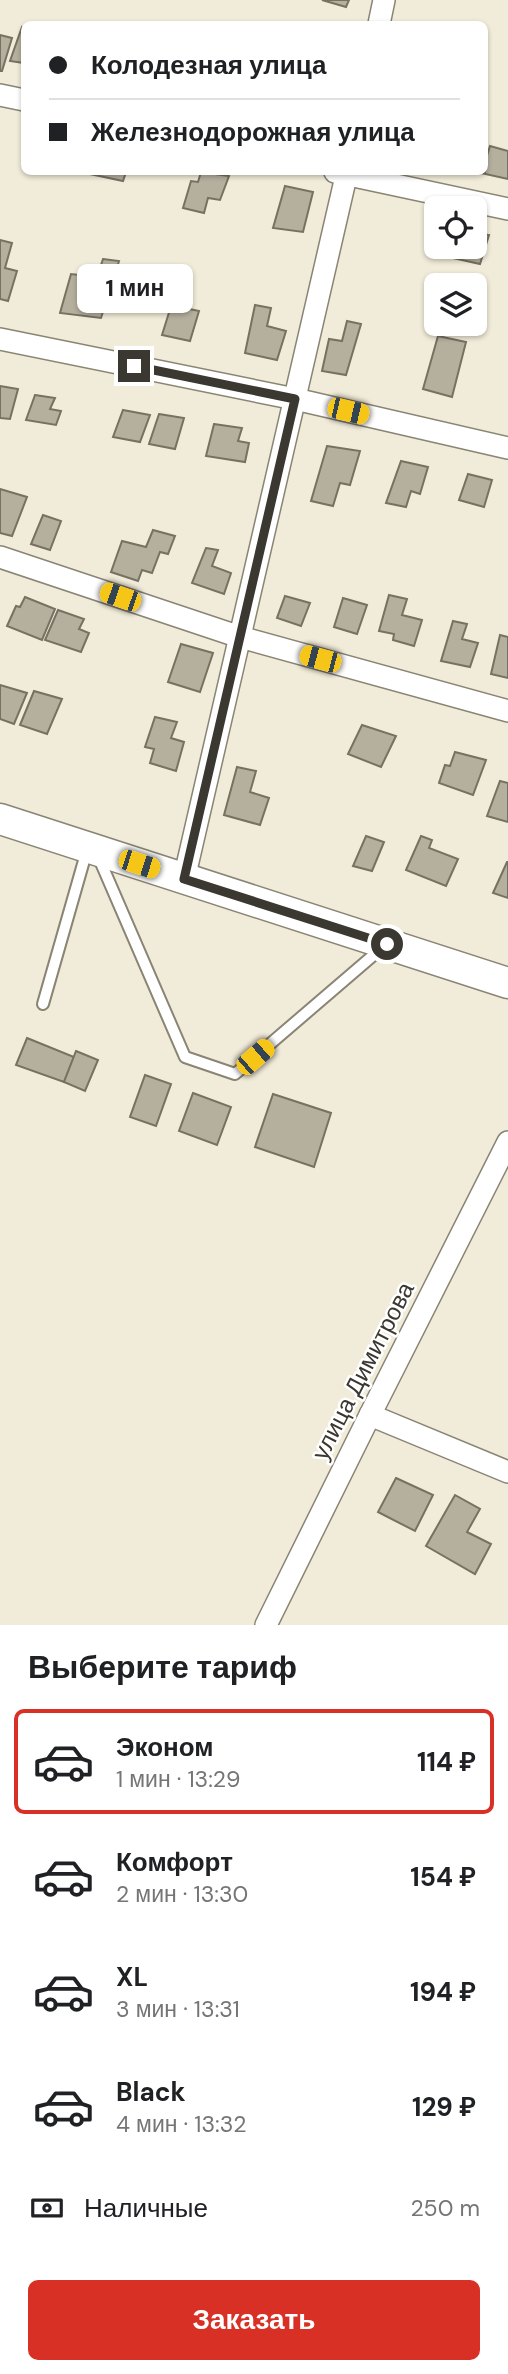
<!DOCTYPE html>
<html lang="ru">
<meta charset="utf-8">
<style>
:root{--surface:#fff;--page:#f6f6f6;--text:#202124;--muted:#757577;--line:#e0e0e0;--accent:#d93025}
body{margin:0;font-family:"DM Sans",sans-serif;background:var(--page);color:var(--text);height:100vh;display:flex;flex-direction:column;font-size:26px;white-space:nowrap}
*{box-sizing:border-box;margin:0}
p{font-size:23px;color:var(--muted)}
.icon{flex:none;width:38px;height:38px;fill:none;stroke:currentColor;stroke-width:2;stroke-linecap:round;stroke-linejoin:round}
.map{position:relative;height:1625px;overflow:hidden}
.side{display:flex;flex-direction:column;background:var(--surface);flex:1}
.side>*{flex:none}
.banner{position:absolute;left:21px;top:21px;width:467px;height:154px;border-radius:10px;box-shadow:0 2px 5px #0004;display:grid;align-content:center;height:154px;padding:0 28px;background:var(--surface)}
.tools{position:absolute;left:424px;top:196px;display:grid;gap:14px}
.tools a{display:grid;place-items:center;width:63px;height:63px;border-radius:10px;background:var(--surface);box-shadow:0 2px 5px #0004;font-size:35px}
.end{position:absolute;width:32px;height:32px;margin:-16px;border:9px solid #3b3831;background:#fff;box-shadow:0 0 0 4px #fff}
.from{border-radius:50%}
.bubble{position:absolute;height:49px;border-radius:10px;background:var(--surface);box-shadow:0 2px 5px #0004;font-size:23px;font-weight:700;line-height:49px;text-align:center}
.car{position:absolute;width:21px;height:42px;margin:-21px -10px;border-radius:9px;box-shadow:0 0 5px 2px #0007;background:linear-gradient(#f5c518 24%,#345 0 40%,#f5c518 0 76%,#345 0 86%,#f5c518 0)}
.banner b{display:flex;align-items:center;gap:24px;height:66px;font-size:26px}
.banner b+b{border-top:2px solid var(--line)}
.banner i{width:18px;height:18px;background:var(--text)}
ul{padding:0;list-style:none}
li{display:flex;align-items:center;gap:21px;height:105px;margin:0 14px 10px;padding:0 14px;border:4px solid transparent;border-radius:10px}
li div{flex:1}
li b{display:block;font-size:26px}
li em{font-style:normal;font-weight:700}
li.selected{border-color:var(--accent)}
li>.icon{width:63px;height:63px;stroke-width:1.5}
h2{padding:0 28px;font-size:32px;line-height:84px}
.pay{display:flex;align-items:center;gap:18px;height:77px;padding:0 28px;font-size:26px}
.pay p{margin-inline-start:auto}
.button{display:flex;gap:14px;margin-top:auto;padding:14px 28px}
.button a{flex:1;height:80px;border-radius:10px;background:var(--accent);color:#fff;font-size:28px;font-weight:700;line-height:80px;text-align:center}
.map>svg:first-child{display:block}
</style>
<div class="map">
<svg width="508" height="1625" viewBox="0 0 508 1625">
<rect width="100%" height="100%" fill="#f1ebd9"/>
<g fill="#b5af9e" stroke="#767161" stroke-width="2">
<path d="M 322,0 L 349,0 L 346,7 Z"/>
<path d="M 22,27 L 24,28 L 24,63 L 10,61 Z"/>
<path d="M 0,35 L 12,38 L 2,71 L 0,71 Z"/>
<path d="M 490,146 L 508,151 L 508,179 L 481,173 L 485,172 L 485,162 Z"/>
<path d="M 91,172 L 126,172 L 123,181 L 90,174 Z"/>
<path d="M 201,172 L 229,176 L 220,200 L 208,198 L 204,213 L 183,208 L 191,181 L 198,182 Z"/>
<path d="M 285,186 L 313,192 L 303,232 L 273,228 Z"/>
<path d="M 474,221 L 478,222 L 475,233 L 489,235 L 480,264 L 453,258 L 456,247 L 474,247 Z"/>
<path d="M 0,240 L 12,243 L 5,268 L 17,271 L 8,301 L 0,299 Z"/>
<path d="M 103,259 L 119,261 L 101,318 L 60,313 L 71,274 L 97,277 Z"/>
<path d="M 176,290 L 185,291 L 180,307 L 199,311 L 190,341 L 162,335 Z"/>
<path d="M 255,305 L 271,308 L 267,326 L 286,331 L 277,360 L 245,353 Z"/>
<path d="M 347,321 L 361,324 L 346,375 L 322,371 L 329,339 L 342,341 Z"/>
<path d="M 438,336 L 466,342 L 452,397 L 423,389 Z"/>
<path d="M 0,386 L 18,389 L 10,419 L 0,418 Z"/>
<path d="M 35,395 L 55,398 L 50,409 L 61,411 L 56,425 L 26,420 Z"/>
<path d="M 123,410 L 150,415 L 140,442 L 113,437 Z"/>
<path d="M 159,414 L 184,418 L 175,449 L 149,444 Z"/>
<path d="M 214,424 L 242,428 L 238,441 L 249,443 L 245,462 L 206,456 Z"/>
<path d="M 327,446 L 360,451 L 350,485 L 340,483 L 333,506 L 311,501 Z"/>
<path d="M 401,461 L 428,467 L 420,494 L 411,491 L 406,507 L 386,503 Z"/>
<path d="M 468,474 L 492,480 L 484,507 L 459,500 Z"/>
<path d="M 0,489 L 27,497 L 12,536 L 0,533 Z"/>
<path d="M 43,515 L 61,521 L 50,550 L 31,544 Z"/>
<path d="M 153,530 L 175,536 L 168,554 L 160,552 L 152,573 L 142,570 L 138,581 L 111,572 L 122,541 L 146,547 Z"/>
<path d="M 206,548 L 218,550 L 212,566 L 231,573 L 224,594 L 192,583 Z"/>
<path d="M 389,595 L 407,599 L 402,615 L 422,620 L 414,646 L 393,640 L 394,634 L 379,631 Z"/>
<path d="M 285,596 L 310,603 L 301,626 L 277,618 Z"/>
<path d="M 25,597 L 55,609 L 42,640 L 7,626 L 16,606 L 20,607 Z"/>
<path d="M 343,598 L 367,605 L 357,634 L 334,627 Z"/>
<path d="M 58,610 L 84,619 L 79,629 L 89,633 L 81,652 L 45,640 Z"/>
<path d="M 453,621 L 467,624 L 462,639 L 478,643 L 470,667 L 441,661 Z"/>
<path d="M 500,635 L 508,637 L 508,678 L 491,674 Z"/>
<path d="M 181,644 L 213,653 L 200,692 L 168,682 Z"/>
<path d="M 0,685 L 27,693 L 14,724 L 0,719 Z"/>
<path d="M 34,691 L 62,699 L 47,734 L 20,725 Z"/>
<path d="M 155,717 L 177,722 L 171,738 L 184,742 L 176,771 L 150,763 L 154,749 L 145,747 Z"/>
<path d="M 362,725 L 396,736 L 381,767 L 348,754 Z"/>
<path d="M 455,752 L 486,760 L 473,795 L 439,783 L 445,765 L 450,766 Z"/>
<path d="M 237,767 L 256,771 L 250,792 L 269,798 L 260,825 L 224,815 Z"/>
<path d="M 500,781 L 508,783 L 508,822 L 487,816 Z"/>
<path d="M 366,836 L 384,842 L 372,871 L 353,866 Z"/>
<path d="M 421,836 L 432,840 L 429,848 L 458,859 L 446,886 L 406,870 Z"/>
<path d="M 507,862 L 508,862 L 508,898 L 493,893 Z"/>
<path d="M 27,1038 L 74,1057 L 64,1082 L 16,1065 Z"/>
<path d="M 76,1051 L 98,1060 L 85,1091 L 64,1082 Z"/>
<path d="M 145,1075 L 171,1084 L 156,1126 L 130,1117 Z"/>
<path d="M 193,1093 L 231,1107 L 217,1145 L 179,1131 Z"/>
<path d="M 273,1094 L 331,1113 L 314,1167 L 255,1147 Z"/>
<path d="M 396,1478 L 433,1495 L 415,1531 L 378,1512 Z"/>
<path d="M 455,1495 L 480,1509 L 467,1532 L 491,1544 L 475,1574 L 426,1546 Z"/>
</g>
<g fill="none" stroke-linecap="round" stroke-linejoin="round">
<g stroke="#8a8474" stroke-width="14">
<g id="lane">
<path d="M 98,856 L 185,1057 L 235,1074 L 383,947"/>
<path d="M 43,1004 L 87,850"/>
</g>
</g>
<g stroke="#8a8474" stroke-width="24">
<g id="street">
<path d="M 379,24 L 384,0"/>
<path d="M 0,95 L 24,100"/>
<path d="M 335,172 L 508,209"/>
<path d="M 0,339 L 295,399 L 508,448"/>
<path d="M 0,557 L 240,637 L 508,711"/>
<path d="M 184,879 L 347,172"/>
<path d="M 370,1415 L 508,1472"/>
<path d="M 266,1625 L 370,1415 L 508,1142"/>
</g>
</g>
<g stroke="#8a8474" stroke-width="33">
<path id="secondary" d="M 0,819 L 508,983"/>
</g>
<use href="#lane" stroke="#fff" stroke-width="10"/>
<use href="#street" stroke="#fff" stroke-width="21"/>
<use href="#secondary" stroke="#fff" stroke-width="30"/>
</g>
<g fill="none" stroke-linecap="round" stroke-linejoin="round">
<path stroke="#3b3831" stroke-width="9" d="M 134,366 L 295,399 L 184,879 L 387,944"/>
</g>
<g text-anchor="middle" stroke-width="5" stroke-linejoin="round" paint-order="stroke">
<g font-size="24" fill="#3b3831" stroke="#fff">
<text transform="translate(363 1371) rotate(-63)" y="8">улица Димитрова</text>
</g>
</g>
</svg>
<div class="tools">
<a><svg class="icon" aria-label="locate" viewBox="0 0 24 24"><circle cx="12" cy="12" r="6"/><path d="M12 2v4M12 18v4M2 12h4M18 12h4"/></svg></a>
<a><svg class="icon" aria-label="layers" viewBox="0 0 24 24"><path d="M12 4l9 5-9 5-9-5zM3 14l9 5 9-5"/></svg></a>
</div>
<i class="end from" style="left:387px;top:944px"></i>
<i class="end" style="left:134px;top:366px"></i>
<div class="bubble" style="left:77px;top:264px;width:116px">1 мин</div>
<i class="car" style="left:348px;top:411px;rotate:103deg"></i>
<i class="car" style="left:120px;top:597px;rotate:289deg"></i>
<i class="car" style="left:320px;top:659px;rotate:285deg"></i>
<i class="car" style="left:139px;top:864px;rotate:108deg"></i>
<i class="car" style="left:255px;top:1057px;rotate:49deg"></i>
<div class="banner">
<b><i class="from"></i>Колодезная улица</b>
<b><i></i>Железнодорожная улица</b>
</div>
</div>
<section class="side">
<h2>Выберите тариф</h2>
<ul>
<li class="selected"><svg class="icon" aria-label="car" viewBox="0 0 24 24"><path d="M5 17H2v-5l4-1 3-4h7l3 4 3 1v5h-3M9 17h6M6 11h13"/><circle cx="7" cy="17" r="2"/><circle cx="17" cy="17" r="2"/></svg><div><b>Эконом</b><p>1 мин · 13:29</p></div><em>114 ₽</em></li>
<li><svg class="icon" aria-label="car" viewBox="0 0 24 24"><path d="M5 17H2v-5l4-1 3-4h7l3 4 3 1v5h-3M9 17h6M6 11h13"/><circle cx="7" cy="17" r="2"/><circle cx="17" cy="17" r="2"/></svg><div><b>Комфорт</b><p>2 мин · 13:30</p></div><em>154 ₽</em></li>
<li><svg class="icon" aria-label="car" viewBox="0 0 24 24"><path d="M5 17H2v-5l4-1 3-4h7l3 4 3 1v5h-3M9 17h6M6 11h13"/><circle cx="7" cy="17" r="2"/><circle cx="17" cy="17" r="2"/></svg><div><b>XL</b><p>3 мин · 13:31</p></div><em>194 ₽</em></li>
<li><svg class="icon" aria-label="car" viewBox="0 0 24 24"><path d="M5 17H2v-5l4-1 3-4h7l3 4 3 1v5h-3M9 17h6M6 11h13"/><circle cx="7" cy="17" r="2"/><circle cx="17" cy="17" r="2"/></svg><div><b>Black</b><p>4 мин · 13:32</p></div><em>129 ₽</em></li>
</ul>
<div class="pay"><svg class="icon" aria-label="cash" viewBox="0 0 24 24"><path d="M3 7h18v10H3z"/><circle cx="12" cy="12" r="2"/></svg>Наличные<p>250 m</p></div>
<div class="button"><a>Заказать</a></div>
</section>
